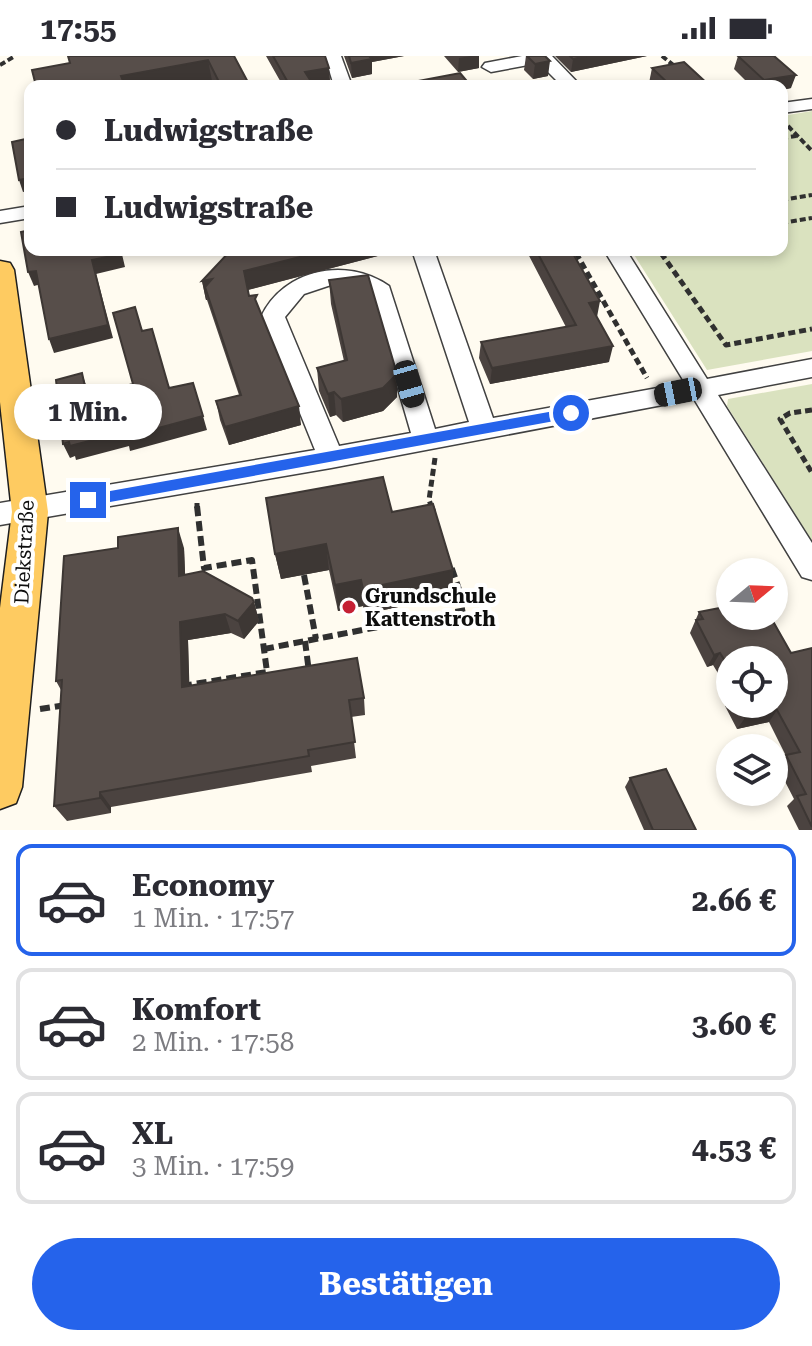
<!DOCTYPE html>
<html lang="de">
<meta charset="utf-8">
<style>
:root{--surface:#fff;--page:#f7f7f7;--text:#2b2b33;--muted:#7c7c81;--line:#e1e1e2;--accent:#2563eb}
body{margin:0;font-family:"Roboto Serif",serif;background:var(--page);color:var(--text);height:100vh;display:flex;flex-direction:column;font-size:30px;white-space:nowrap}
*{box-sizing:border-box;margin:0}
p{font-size:26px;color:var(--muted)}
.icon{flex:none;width:44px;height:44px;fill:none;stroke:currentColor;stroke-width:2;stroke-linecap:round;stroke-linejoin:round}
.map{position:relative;height:774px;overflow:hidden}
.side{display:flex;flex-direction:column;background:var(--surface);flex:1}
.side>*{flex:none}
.guide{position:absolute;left:24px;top:24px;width:764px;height:176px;border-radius:16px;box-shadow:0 4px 12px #0003;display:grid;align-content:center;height:176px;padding:0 32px;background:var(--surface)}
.needle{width:52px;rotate:71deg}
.tools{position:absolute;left:716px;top:502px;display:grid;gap:16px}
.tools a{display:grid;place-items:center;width:72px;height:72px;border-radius:50%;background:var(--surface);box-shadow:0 4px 12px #0003;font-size:40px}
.end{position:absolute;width:36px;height:36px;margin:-18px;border:10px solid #2563eb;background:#fff;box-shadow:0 0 0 4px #fff}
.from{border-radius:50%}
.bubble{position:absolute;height:56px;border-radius:28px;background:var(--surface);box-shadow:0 4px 12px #0003;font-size:26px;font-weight:700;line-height:56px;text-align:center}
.car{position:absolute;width:24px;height:48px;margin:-24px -12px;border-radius:10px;box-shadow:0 0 6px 2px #0007;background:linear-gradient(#222 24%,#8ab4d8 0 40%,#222 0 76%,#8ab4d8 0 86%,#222 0)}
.guide b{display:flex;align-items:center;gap:28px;height:76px;font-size:30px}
.guide b+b{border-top:2px solid var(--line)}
.guide i{width:20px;height:20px;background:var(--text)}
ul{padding:14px 0 0;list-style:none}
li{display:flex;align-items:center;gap:24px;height:112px;margin:0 16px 12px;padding:0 16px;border:4px solid var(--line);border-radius:16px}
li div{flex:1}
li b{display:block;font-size:30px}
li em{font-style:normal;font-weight:700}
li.on{border-color:var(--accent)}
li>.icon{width:72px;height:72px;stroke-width:1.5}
.action{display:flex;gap:16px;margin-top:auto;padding:16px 32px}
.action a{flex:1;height:92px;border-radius:48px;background:var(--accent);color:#fff;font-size:32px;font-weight:700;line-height:92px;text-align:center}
.status{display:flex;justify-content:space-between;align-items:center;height:56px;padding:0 40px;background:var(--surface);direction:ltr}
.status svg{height:22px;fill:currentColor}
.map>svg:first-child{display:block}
</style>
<div class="status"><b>17:55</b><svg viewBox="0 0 49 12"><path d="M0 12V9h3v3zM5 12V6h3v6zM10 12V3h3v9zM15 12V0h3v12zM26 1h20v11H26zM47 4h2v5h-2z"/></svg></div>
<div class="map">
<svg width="812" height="774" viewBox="0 0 812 774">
<rect width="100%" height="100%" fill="#fffbf0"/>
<g fill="#dae2bf">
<path d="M 812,55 L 812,295 L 707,314 L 631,194 L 782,194 L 782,60 Z"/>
<path d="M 812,328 L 812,485 L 727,350 L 728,343 Z"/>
</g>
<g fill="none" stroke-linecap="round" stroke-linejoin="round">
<g stroke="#414141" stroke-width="3">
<g id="minor">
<path d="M 325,0 L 341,0 L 352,30 L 334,30 Z"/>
<path d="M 522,0 L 552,0 L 581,30 L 562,30 L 539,7 L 491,16 L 482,11 L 485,7 Z"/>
<path d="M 812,43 L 812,53 L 782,57 L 782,47 Z"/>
<path d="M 30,150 L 30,162 L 0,167 L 0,155 Z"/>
<path d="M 412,194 L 434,194 L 493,362 L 685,327 L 604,194 L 626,194 L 707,323 L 812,303 L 812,321 L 718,339 L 812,487 L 812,524 L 802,521 L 694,343 L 331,412 L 0,469 L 0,447 L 315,394 L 261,261 C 283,213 347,200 389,230 L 435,373 L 469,366 ZM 334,228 L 356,229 L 371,239 L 411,377 L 339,390 L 285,261 L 304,238 Z"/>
</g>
</g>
<g stroke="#1f1f1f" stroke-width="3">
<path id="major" d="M 0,205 L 10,207 L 14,214 L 48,456 L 22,731 L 16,747 L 0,753 L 0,552 L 12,456 L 0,346 Z"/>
</g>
<g stroke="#303030" stroke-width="4" stroke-dasharray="6 3" stroke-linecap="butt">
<path d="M 662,0 L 677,12"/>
<path d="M 0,9 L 15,0"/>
<path d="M 788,70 L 812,95"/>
<path d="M 782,82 L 796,80"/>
<path d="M 782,144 L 812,139"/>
<path d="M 782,167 L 812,162"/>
<path d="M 574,194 L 577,199"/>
<path d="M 659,194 L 662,199"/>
</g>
<g stroke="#303030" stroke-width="5" stroke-dasharray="7 4" stroke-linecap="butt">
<path d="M 576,197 L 647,322"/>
<path d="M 661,197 L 726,289 L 812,273"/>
<path d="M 812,354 L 790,357 L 780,363 L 812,417"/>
<path d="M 197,447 L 197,452"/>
<path d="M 432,452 L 429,444 L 435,402"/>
</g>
<g stroke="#303030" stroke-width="6" stroke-dasharray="10 5" stroke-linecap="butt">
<path d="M 431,450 L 433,455"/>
<path d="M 304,519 L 316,583"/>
<path d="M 305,585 L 309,616"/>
<path d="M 264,593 L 466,554 L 451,510"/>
<path d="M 182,630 L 267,616 L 252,504 L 204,512 L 197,450"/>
<path d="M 40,653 L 66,649"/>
</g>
<use href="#minor" fill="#fff" fill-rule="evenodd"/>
<use href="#major" fill="#fecb61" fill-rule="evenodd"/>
</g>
<g fill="#4b4340">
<path d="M 234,0 L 250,30 L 214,30 L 212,25 L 183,30 L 36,30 Z"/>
<path d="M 266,0 L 325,0 L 329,12 L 330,26 L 314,29 L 314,30 L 283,30 Z"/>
<path d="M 344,0 L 404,0 L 372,6 L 372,18 L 352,22 Z"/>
<path d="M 444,0 L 479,0 L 479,12 L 458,16 Z"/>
<path d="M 526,0 L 545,0 L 548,20 L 533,23 L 524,14 Z"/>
<path d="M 555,0 L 647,0 L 571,16 Z"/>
<path d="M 738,0 L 791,32 L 782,34 L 782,30 L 751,30 L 734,13 Z"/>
<path d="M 652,12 L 710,30 L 652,30 L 649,27 Z"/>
<path d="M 526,194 L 571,194 L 597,261 L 609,306 L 490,328 L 479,302 L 481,286 L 566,271 Z"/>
<path d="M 393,196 L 248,234 L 249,240 L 259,253 L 301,369 L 229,389 L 220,364 L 216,345 L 239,339 L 207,244 L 206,244 L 202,225 Z"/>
<path d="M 329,224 L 397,318 L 397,341 L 383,355 L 343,366 L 336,359 L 330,361 L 319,335 L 317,312 L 344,305 L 331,248 Z"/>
<path d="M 392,456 L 453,514 L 452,540 L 364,558 L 363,550 L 338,555 L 329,514 L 281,523 L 275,498 Z"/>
<path d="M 184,492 L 185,519 L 254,546 L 259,565 L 244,583 L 231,577 L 188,584 L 189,629 L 364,642 L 365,659 L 351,661 L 356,702 L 311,710 L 312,716 L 111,751 L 111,757 L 67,765 L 54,750 L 61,634 L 56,625 Z"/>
<path d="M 699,556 L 791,597 L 812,592 L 812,774 L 799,774 L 787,750 L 794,743 L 777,710 L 786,700 L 769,666 L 737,673 L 725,650 L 730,643 L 730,648 L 774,648 L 730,604 L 730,637 L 713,609 L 707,611 L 690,577 Z"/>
<path d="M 630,722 L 696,774 L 644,774 L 625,731 Z"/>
</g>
<g fill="#3d3734">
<path d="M 365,0 L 404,0 L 372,6 L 372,18 L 352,22 L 351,7 Z"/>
<path d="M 470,0 L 479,0 L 479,12 L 458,16 L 459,2 Z"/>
<path d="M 586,0 L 647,0 L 571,16 L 573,3 Z"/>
<path d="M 208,4 L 212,25 L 183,30 L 124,30 L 121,20 Z"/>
<path d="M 550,5 L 548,20 L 533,23 L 535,8 Z"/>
<path d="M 329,12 L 330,26 L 306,30 L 305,16 Z"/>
<path d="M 796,19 L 791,32 L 782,34 L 782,30 L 763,30 L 764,24 Z"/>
<path d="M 30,122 L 30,135 L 23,136 L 19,124 Z"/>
<path d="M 121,194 L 125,211 L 96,218 L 113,282 L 54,297 L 49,283 L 92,204 Z"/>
<path d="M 328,194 L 393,194 L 393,196 L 247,234 L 244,215 Z"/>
<path d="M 36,215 L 41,228 L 34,230 L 28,216 Z"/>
<path d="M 212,223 L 205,231 L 207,244 L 206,244 L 202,225 Z"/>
<path d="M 600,245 L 597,261 L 589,247 Z"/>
<path d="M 613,290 L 609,306 L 490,328 L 492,312 Z"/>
<path d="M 82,317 L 87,332 L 92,355 L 87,340 Z"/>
<path d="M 397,318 L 397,341 L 383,355 L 343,366 L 341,343 Z"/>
<path d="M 334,336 L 336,359 L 330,361 L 328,338 Z"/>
<path d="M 299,350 L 301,369 L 229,389 L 225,371 Z"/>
<path d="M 203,360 L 207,374 L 130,395 L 129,390 L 76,404 L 75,400 L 70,402 L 63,388 Z"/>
<path d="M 178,472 L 184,492 L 186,539 L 179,520 Z"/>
<path d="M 326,488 L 329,514 L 281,523 L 275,498 Z"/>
<path d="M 453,514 L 452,540 L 364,558 L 363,533 Z"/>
<path d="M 361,524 L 363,550 L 338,555 L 335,529 Z"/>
<path d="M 254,546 L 259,565 L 244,583 L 238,565 Z"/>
<path d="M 225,558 L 231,577 L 188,584 L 190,648 L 182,631 L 180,566 Z"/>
<path d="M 720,597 L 713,609 L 707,611 L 714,599 Z"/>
<path d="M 777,654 L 769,666 L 737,673 L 745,662 Z"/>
<path d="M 100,736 L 111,751 L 111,757 L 100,742 Z"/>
</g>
<g fill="#574e4a" stroke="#3d3734" stroke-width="2">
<path d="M 68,0 L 234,0 L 250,30 L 221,30 L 208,4 L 121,20 L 125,30 L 36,30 L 32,14 L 70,7 Z"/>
<path d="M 273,0 L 325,0 L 329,12 L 305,16 L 314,30 L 290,30 Z"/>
<path d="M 349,0 L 369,0 L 372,3 L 351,7 Z"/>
<path d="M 527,0 L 545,0 L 550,5 L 535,8 Z"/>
<path d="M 570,0 L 586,0 L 573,3 Z"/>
<path d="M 738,0 L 774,0 L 796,19 L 764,24 Z"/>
<path d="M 684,6 L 710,30 L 671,30 L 652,12 Z"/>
<path d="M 460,17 L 471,30 L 392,30 Z"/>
<path d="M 30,82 L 30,122 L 19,124 L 12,86 Z"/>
<path d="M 30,174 L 30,194 L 120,194 L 121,198 L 92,204 L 108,269 L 49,283 L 36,215 L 28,216 L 21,176 Z"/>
<path d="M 231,194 L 328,194 L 244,215 L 249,240 L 257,239 L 255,243 L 299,350 L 225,371 L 216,345 L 241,339 L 205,231 L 212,223 L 202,225 Z"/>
<path d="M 536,194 L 571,194 L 600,245 L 589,247 L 613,290 L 492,312 L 481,286 L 576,269 Z"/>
<path d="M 368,219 L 397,318 L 383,332 L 341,343 L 334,336 L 328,338 L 317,312 L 347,304 L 329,224 Z"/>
<path d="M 135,251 L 142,275 L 152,273 L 169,332 L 193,327 L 203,360 L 125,381 L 124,376 L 70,390 L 69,386 L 63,388 L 56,324 L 82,317 L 87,340 L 133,328 L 113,257 Z"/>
<path d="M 383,421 L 392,456 L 433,448 L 453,514 L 363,533 L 361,524 L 335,529 L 326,488 L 275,498 L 266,442 Z"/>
<path d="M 178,472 L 179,520 L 203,515 L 252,542 L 254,546 L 238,565 L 225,558 L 180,566 L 182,631 L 357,602 L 364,642 L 349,644 L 355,686 L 308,694 L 309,700 L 100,736 L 100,742 L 54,750 L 62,624 L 56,625 L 64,500 L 118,492 L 118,481 Z"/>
<path d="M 730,550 L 730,560 L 770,560 L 791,597 L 812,592 L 812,771 L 797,740 L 806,738 L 786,699 L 800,696 L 777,654 L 745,662 L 738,648 L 774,648 L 774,604 L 730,604 L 730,613 L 720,597 L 714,599 L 696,564 L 703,563 L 699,556 Z"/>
<path d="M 666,713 L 696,774 L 653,774 L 630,722 Z"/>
</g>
<path fill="#2563eb" d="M 571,352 L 577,357 L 571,362 L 88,450 L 81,444 L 88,439 Z"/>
<circle fill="#c52034" stroke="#fff" stroke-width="3" cx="349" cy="551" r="8"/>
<g text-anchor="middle" stroke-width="8" stroke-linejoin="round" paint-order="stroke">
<g font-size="20" fill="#0e0e0e" stroke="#fff">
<text transform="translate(24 496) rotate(-87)" y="7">Diekstraße</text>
</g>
<g font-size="20" font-weight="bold" fill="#0e0e0e" stroke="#fff" text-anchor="start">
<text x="365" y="547">Grundschule<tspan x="365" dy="23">Kattenstroth</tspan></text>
</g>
</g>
</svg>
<div class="tools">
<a><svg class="needle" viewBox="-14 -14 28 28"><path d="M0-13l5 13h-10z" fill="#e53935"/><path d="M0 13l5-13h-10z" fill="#7c7c81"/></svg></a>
<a><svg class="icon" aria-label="locate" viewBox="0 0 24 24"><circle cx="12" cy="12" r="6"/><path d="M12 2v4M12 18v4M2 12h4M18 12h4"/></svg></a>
<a><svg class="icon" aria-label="layers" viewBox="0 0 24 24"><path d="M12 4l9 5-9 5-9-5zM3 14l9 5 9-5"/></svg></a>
</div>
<i class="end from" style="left:571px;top:357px"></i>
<i class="end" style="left:88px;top:444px"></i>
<div class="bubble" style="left:14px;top:328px;width:148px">1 Min.</div>
<i class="car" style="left:409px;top:328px;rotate:164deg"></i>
<i class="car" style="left:678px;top:336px;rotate:259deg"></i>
<div class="guide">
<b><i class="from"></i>Ludwigstraße</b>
<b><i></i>Ludwigstraße</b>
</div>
</div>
<section class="side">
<ul>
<li class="on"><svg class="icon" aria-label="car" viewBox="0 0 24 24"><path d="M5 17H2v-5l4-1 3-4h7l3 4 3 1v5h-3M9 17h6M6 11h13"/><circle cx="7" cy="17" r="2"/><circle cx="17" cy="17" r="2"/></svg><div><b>Economy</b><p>1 Min. · 17:57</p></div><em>2.66 €</em></li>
<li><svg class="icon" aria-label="car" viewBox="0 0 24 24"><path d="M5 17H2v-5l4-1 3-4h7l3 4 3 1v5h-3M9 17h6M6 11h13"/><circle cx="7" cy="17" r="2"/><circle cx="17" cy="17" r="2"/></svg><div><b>Komfort</b><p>2 Min. · 17:58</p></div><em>3.60 €</em></li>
<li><svg class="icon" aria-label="car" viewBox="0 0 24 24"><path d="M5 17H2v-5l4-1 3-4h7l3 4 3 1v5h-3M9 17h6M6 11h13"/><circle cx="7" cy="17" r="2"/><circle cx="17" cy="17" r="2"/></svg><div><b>XL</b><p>3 Min. · 17:59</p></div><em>4.53 €</em></li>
</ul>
<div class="action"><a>Bestätigen</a></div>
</section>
